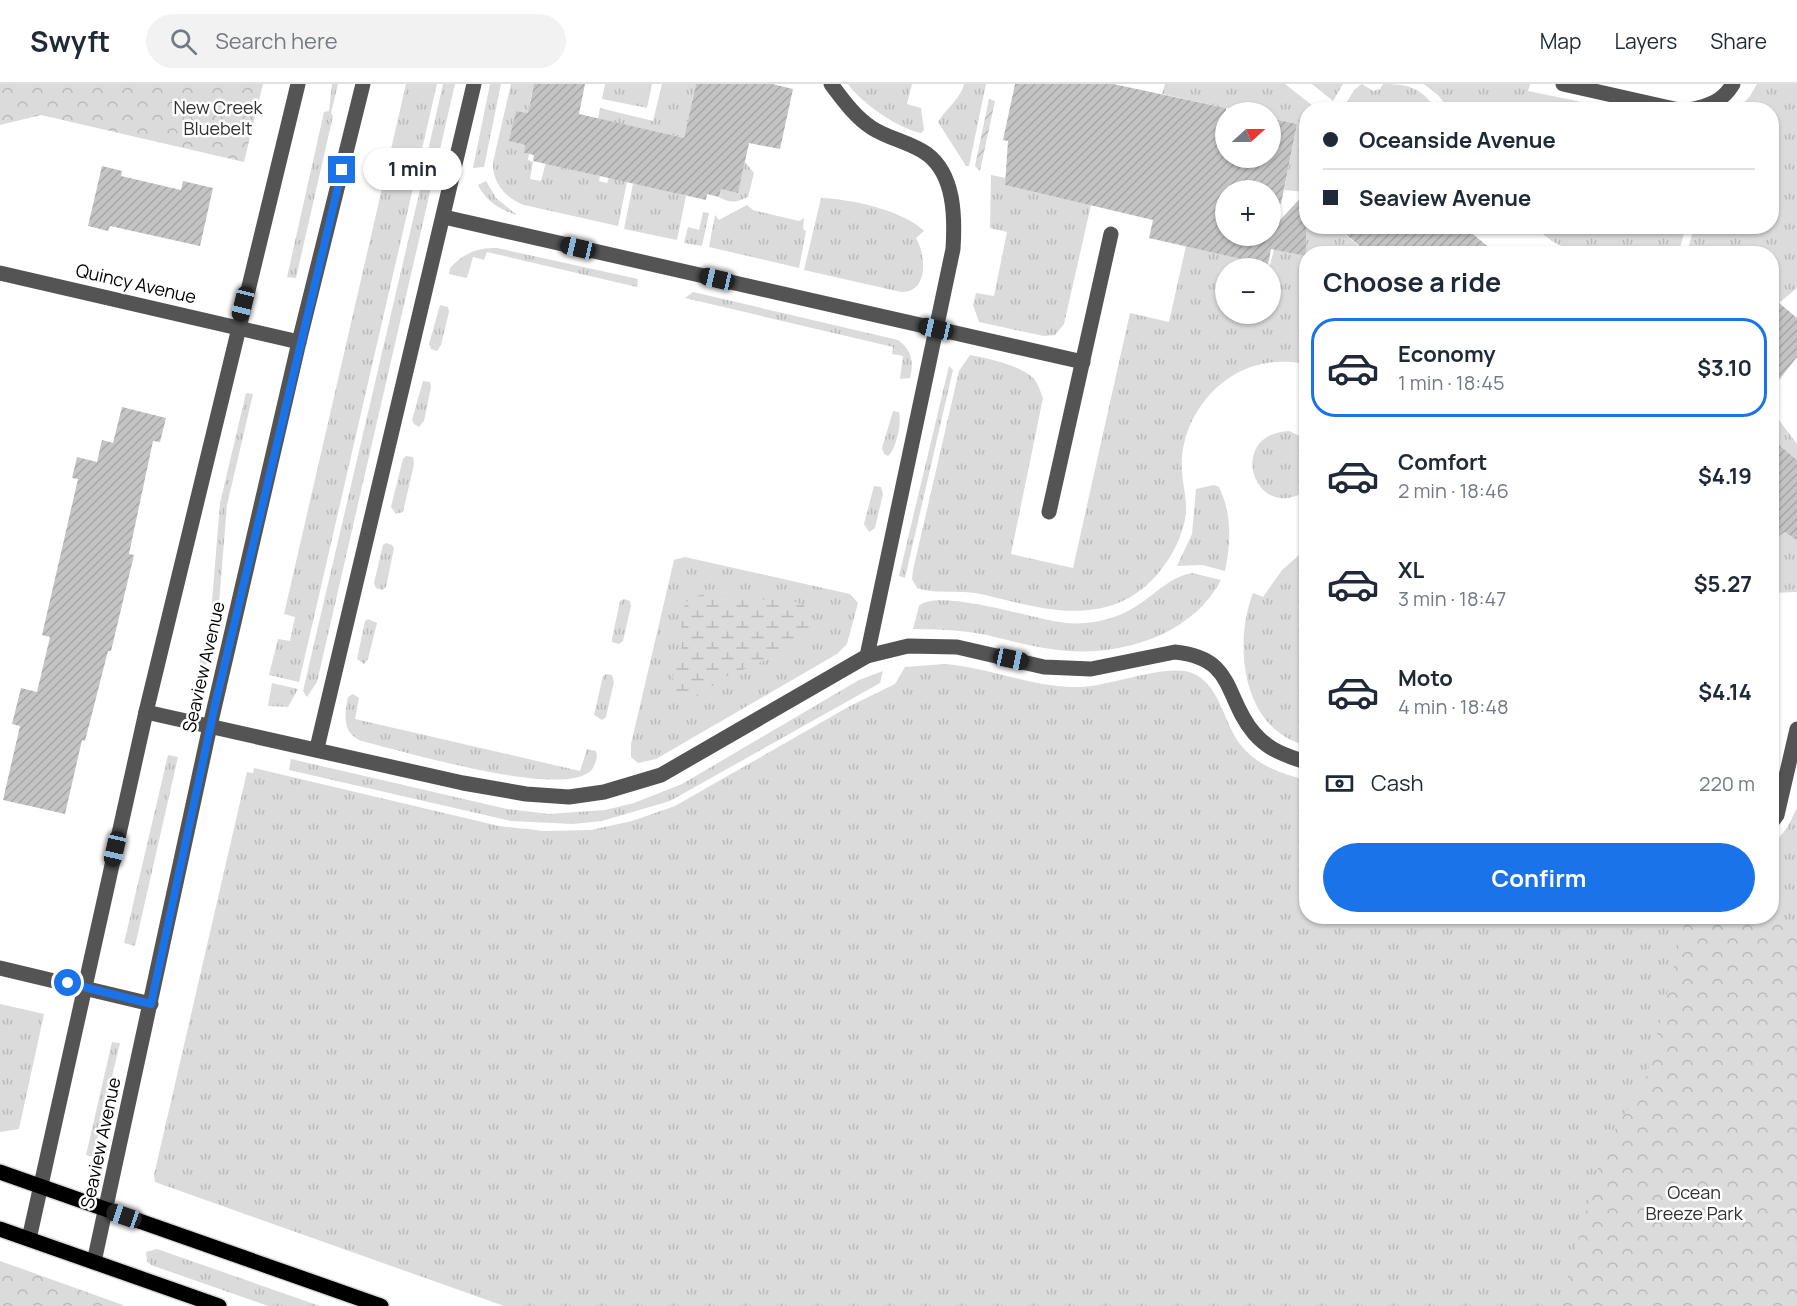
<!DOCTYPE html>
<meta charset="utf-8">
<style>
:root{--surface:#fff;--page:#f2f2f3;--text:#1f2937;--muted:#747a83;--line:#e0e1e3;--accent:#1a73e8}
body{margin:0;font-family:Manrope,sans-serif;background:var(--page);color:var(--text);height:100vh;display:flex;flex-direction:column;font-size:22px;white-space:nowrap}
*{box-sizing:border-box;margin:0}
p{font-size:20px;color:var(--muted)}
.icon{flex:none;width:33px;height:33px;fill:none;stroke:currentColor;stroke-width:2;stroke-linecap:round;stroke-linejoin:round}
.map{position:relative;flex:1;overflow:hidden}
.side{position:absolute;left:1299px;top:162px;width:480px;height:678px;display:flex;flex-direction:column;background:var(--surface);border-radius:24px;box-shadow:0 2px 4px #0004}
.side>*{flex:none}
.guide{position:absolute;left:1299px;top:18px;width:480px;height:132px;border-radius:24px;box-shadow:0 2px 4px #0004;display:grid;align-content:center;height:132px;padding:0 24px;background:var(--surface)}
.needle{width:39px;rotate:69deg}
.fabs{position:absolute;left:1215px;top:18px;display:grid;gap:12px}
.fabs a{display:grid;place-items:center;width:66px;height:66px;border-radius:50%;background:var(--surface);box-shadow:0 2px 4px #0004;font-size:30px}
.end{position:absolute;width:27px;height:27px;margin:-14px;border:8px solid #1a73e8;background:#fff;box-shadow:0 0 0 3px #fff}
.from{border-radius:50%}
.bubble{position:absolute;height:42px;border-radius:21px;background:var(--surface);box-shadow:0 2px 4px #0004;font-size:20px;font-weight:700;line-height:42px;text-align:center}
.car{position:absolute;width:18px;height:36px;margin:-18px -9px;border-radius:8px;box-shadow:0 0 4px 2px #0007;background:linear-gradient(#222 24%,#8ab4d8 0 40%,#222 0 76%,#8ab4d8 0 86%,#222 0)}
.guide b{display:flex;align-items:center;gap:21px;height:57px;font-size:22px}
.guide b+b{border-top:2px solid var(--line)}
.guide i{width:15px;height:15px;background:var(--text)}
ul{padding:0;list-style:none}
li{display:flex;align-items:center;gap:18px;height:99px;margin:0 12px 9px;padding:0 12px;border:3px solid transparent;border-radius:24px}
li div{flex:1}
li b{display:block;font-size:22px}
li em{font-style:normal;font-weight:700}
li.current{border-color:var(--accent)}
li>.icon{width:54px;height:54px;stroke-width:1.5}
h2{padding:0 24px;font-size:27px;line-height:72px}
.pay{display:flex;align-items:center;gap:15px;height:66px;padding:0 24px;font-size:22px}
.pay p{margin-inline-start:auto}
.cta{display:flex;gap:12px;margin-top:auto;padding:12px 24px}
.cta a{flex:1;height:69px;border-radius:36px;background:var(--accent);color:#fff;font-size:24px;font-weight:700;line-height:69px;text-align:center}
header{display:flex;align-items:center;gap:36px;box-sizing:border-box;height:84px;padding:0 30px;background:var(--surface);border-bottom:2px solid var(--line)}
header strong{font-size:28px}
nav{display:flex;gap:33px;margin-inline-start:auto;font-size:21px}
.search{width:420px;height:54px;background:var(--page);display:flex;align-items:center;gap:15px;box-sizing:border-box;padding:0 21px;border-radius:33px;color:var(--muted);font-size:22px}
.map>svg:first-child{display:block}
</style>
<header>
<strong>Swyft</strong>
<div class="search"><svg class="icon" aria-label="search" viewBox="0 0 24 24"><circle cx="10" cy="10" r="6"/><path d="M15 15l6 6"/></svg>Search here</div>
<nav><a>Map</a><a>Layers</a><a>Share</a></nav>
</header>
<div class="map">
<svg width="1797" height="1222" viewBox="0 0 1797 1222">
<defs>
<pattern id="grass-tufts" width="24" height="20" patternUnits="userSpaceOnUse" patternTransform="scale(1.5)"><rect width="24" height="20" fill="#dbdbdb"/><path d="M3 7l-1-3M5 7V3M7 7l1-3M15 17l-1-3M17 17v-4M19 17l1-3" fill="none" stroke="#bababa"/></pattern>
<pattern id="wetland-marsh" width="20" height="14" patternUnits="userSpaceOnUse" patternTransform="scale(1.5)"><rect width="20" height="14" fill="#dbdbdb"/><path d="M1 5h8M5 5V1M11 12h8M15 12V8" fill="none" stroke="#bababa"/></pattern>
<pattern id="park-crowns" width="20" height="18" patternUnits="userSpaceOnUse" patternTransform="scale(1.5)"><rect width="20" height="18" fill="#dbdbdb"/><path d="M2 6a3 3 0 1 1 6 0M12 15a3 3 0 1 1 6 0" fill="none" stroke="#bababa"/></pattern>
<pattern id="garden-furrows" width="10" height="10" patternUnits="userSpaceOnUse" patternTransform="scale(1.5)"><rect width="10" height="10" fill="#dbdbdb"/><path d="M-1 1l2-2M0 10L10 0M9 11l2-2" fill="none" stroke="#bababa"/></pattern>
<pattern id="building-hatch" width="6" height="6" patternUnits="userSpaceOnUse" patternTransform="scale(1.5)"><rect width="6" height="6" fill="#c4c4c4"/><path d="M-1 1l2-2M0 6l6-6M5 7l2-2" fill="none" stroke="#a7a7a7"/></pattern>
</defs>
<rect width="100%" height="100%" fill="#fff"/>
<g fill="url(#grass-tufts)" fill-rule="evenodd">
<path d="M 332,0 L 338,0 L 331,29 L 333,32 L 296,194 L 287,193 L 324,28 L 329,27 Z"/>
<path d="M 406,0 L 437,0 L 299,598 L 269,591 L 278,555 L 290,557 L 295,533 L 284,530 Z"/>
<path d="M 443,0 L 455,0 L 438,74 L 427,71 Z"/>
<path d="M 490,0 L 501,0 L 484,83 L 473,84 Z"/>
<path d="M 511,0 L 534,0 L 529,22 L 532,30 L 516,27 L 510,57 L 525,61 L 524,69 L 529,70 L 528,76 L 533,78 L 530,95 L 541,97 L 547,74 L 553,81 L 600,92 L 599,97 L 607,99 L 609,94 L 628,93 L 618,142 L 524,121 C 505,114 492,98 493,78 Z"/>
<path d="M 605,0 L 652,0 L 647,24 L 602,15 Z"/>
<path d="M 662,0 L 696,0 L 684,54 L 598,35 L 600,24 L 653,37 Z"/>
<path d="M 848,0 L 912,0 L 907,20 L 921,24 L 924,46 L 921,49 C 899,45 861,19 848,0 Z"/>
<path d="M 964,0 L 986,0 L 969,82 L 966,82 L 938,38 C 946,24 960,16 964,0 Z"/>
<path d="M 1165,0 L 1285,0 L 1317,25 L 1306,26 L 1306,108 L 1284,106 L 1297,40 L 1271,34 L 1270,28 L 1245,28 L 1162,10 Z"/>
<path d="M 1312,0 L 1343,0 L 1333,17 Z"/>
<path d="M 1362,0 L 1373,7 L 1380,5 L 1383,0 C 1410,0 1420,4 1437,25 L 1344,25 L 1343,24 L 1354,6 Z"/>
<path d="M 1424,0 L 1530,0 L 1528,7 L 1616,25 L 1448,25 L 1439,12 Z"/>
<path d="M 1757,0 L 1797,0 L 1797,204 L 1779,219 L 1772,212 L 1772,170 L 1687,169 L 1694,143 L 1772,142 L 1772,26 L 1738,25 L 1750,12 Z"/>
<path d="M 745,78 L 754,89 L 748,113 C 737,118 731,120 719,113 L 721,105 L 738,108 Z"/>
<path d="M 991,91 L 1006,94 L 1006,101 L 1091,121 L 1064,240 L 1055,251 L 1044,252 L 979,238 L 973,221 L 976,209 L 994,212 L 1007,148 L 990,144 Z"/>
<path d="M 423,93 L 433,95 L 317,598 L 307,613 L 303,607 Z"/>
<path d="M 486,97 L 496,114 L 517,131 C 500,126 486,117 478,101 Z"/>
<path d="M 633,100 L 681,104 L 680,110 L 686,112 L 677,156 L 624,145 Z"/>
<path d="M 821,114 C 850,115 903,126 924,147 L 916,154 C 926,171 929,209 901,208 L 804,186 Z"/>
<path d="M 747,121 L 753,126 L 799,137 L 804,134 L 803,145 L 806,147 L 799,184 L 709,163 L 715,131 L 719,136 Z"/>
<path d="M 1302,123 L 1306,124 L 1306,142 L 1336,143 L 1367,169 L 1306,170 L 1306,280 C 1280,275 1255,278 1232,292 C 1200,312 1179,350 1182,388 C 1183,402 1187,415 1186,429 C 1183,453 1171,475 1155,493 C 1107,545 1044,525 985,511 C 963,505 938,511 917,504 L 912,495 L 913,486 L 959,287 L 970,271 C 987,274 1019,281 1032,293 C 1038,298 1040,307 1043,314 L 1011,470 L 1073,484 L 1130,229 L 1169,238 L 1186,162 L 1270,181 L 1274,165 ZM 1226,184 L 1270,184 L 1270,230 L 1226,230 Z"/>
<path d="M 703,128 L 709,129 L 702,162 L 684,159 L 688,143 L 699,146 Z"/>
<path d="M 1537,143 L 1686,143 L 1678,170 C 1635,170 1566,182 1537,143 Z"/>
<path d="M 497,164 L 638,195 L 637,203 L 487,168 L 484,176 L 473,173 L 467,194 L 449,190 L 450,184 C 463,170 477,163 497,164 Z"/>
<path d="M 693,208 L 898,256 C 912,266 914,278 910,294 L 900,295 L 903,272 L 892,270 L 893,263 L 685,214 Z"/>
<path d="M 440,221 L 448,223 L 449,228 L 441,261 L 437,267 L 431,265 L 429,260 Z"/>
<path d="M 949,282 L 953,286 L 905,494 L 899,492 Z"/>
<path d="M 423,297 L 430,298 L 431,303 L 424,337 L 419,343 L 414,340 L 412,336 Z"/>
<path d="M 246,309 L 253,310 L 227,421 L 218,531 L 201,604 L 194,602 L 211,530 L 220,419 Z"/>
<path d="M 893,327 L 899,328 C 902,338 896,366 888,372 L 884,370 L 882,364 Z"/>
<path d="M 1773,328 L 1797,360 L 1797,376 L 1772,355 Z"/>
<path d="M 1289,347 L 1306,355 L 1306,407 C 1254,440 1225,350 1289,347 Z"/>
<path d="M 406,372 L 413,373 L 414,380 L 403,428 L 396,430 L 391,423 L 403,375 Z"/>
<path d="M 1214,401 L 1219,403 C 1232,430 1231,460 1225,487 L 1202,481 L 1177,482 L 1192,450 L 1196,405 Z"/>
<path d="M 874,402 L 881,403 L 883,410 L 875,444 L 869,448 L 864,440 Z"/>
<path d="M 1785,448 L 1797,449 L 1797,508 L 1772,509 L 1772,457 Z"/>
<path d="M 386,459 L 392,461 L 394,464 L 386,503 L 382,506 L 376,504 L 374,499 L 383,461 Z"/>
<path d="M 1306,465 L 1306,661 C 1242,646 1233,560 1253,509 L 1263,513 L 1282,486 Z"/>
<path d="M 685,473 L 850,510 L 858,519 L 847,560 L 837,570 L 656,675 L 638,679 L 631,673 L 631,660 L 674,476 Z"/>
<path d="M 1192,489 L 1221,496 C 1193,550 1125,571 1067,567 C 1038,565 1010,556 982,550 C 959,546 936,545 913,545 L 919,522 C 938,503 1039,537 1067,539 C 1091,541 1118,535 1138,521 C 1157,509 1168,494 1192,489 Z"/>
<path d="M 624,515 L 630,517 L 631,522 L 623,557 L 619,560 L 612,558 L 612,555 L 620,517 Z"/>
<path d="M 368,535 L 377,539 L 368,575 L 364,580 L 357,575 L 365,537 Z"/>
<path d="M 945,580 C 991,584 1034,604 1080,603 C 1112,602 1165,579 1192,589 C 1220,600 1223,638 1240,660 C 1256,681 1281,690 1306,696 L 1306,832 L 1772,832 L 1772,762 L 1787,744 L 1797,724 L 1797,1222 L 504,1222 L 155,1098 L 154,1091 L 247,688 L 253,689 L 254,684 L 499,742 L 544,747 L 591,746 L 632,737 L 675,722 L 850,622 L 895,600 L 905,583 Z"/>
<path d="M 883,587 L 880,599 L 670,717 L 602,737 L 573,740 L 511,737 L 289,686 L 291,675 L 507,725 L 549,730 L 605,726 L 634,719 L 682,700 L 859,596 Z"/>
<path d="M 606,590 L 612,591 L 614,598 L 606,633 L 602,636 L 594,631 L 603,592 Z"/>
<path d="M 272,599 L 298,605 L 288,623 L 268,622 Z"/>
<path d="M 353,610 L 359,614 L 355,635 L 580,687 L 587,665 L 596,667 C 598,672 596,678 593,684 C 572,718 403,667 365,658 C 342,652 344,632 348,613 Z"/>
<path d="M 168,671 L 178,673 L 135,862 L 124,859 Z"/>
<path d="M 0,920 L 44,930 L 19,1045 L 0,1048 Z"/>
<path d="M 112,958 L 120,959 L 93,1073 L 86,1071 Z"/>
<path d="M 157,1165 L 320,1222 L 268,1222 L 151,1181 L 147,1177 L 146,1168 Z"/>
</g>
<path fill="url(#wetland-marsh)" d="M 709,508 C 718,509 727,515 736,516 C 759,519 810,505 814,539 L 803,557 L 791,566 L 725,593 L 696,613 L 678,618 L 672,613 C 670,592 676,585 681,566 C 685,547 675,532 689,515 Z"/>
<g fill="url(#park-crowns)">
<path d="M 0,0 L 263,0 L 244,78 L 41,31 L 0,41 Z"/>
<path d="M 1686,833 L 1756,833 L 1797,842 L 1797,1222 L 1560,1222 L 1603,1066 L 1646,994 Z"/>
<path d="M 0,1177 L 123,1221 L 123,1222 L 0,1222 Z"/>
</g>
<path fill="url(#garden-furrows)" d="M 989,15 L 995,17 L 980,87 L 975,82 Z"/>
<g fill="url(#building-hatch)">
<path d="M 534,0 L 585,0 L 579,30 L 684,54 L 696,0 L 772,0 L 793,5 L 780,65 L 749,59 L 738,109 L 721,105 L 719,113 L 707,110 L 706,116 L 533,77 L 534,71 L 524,69 L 525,61 L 509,57 L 516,27 L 528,29 Z"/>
<path d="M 1015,0 L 1113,0 L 1226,24 L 1226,74 L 1270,74 L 1270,34 L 1297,40 L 1281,120 L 1270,118 L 1270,106 L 1226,106 L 1226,152 L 1270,152 L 1270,147 L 1306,108 L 1306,172 L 1271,165 L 1268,181 L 1149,154 L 1153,136 L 1005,101 L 1008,57 L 1003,56 Z"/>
<path d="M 102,82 L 122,87 L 121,92 L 181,106 L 183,97 L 213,104 L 200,162 L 110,142 L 108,147 L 88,142 Z"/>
<path d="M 1336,142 L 1463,142 L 1497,170 L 1369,170 Z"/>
<path d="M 1772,213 L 1797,234 L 1797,273 L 1772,305 Z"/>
<path d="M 122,323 L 166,334 L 160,358 L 153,357 L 129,470 L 134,471 L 111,567 L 108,567 L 85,657 L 82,656 L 65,730 L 3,716 L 20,642 L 12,640 L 21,604 L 37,608 L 50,553 L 42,551 L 78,395 L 72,394 L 77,373 L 97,378 L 102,356 L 113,359 Z"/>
<path d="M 1772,355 L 1797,376 L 1797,456 L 1785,448 L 1772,457 Z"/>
</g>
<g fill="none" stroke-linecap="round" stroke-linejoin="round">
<g stroke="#dbdbdb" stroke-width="18">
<g id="major">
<path d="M 0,1088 L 381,1222"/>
<path d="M 0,1145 L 219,1222"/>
</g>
</g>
<g stroke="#545454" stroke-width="15">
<path d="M 1563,0 L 1679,26"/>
<path d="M 1689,26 C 1709,22 1722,18 1733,0"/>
<path d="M 444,133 L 1083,278"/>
<path d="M 0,189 L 299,258"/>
<path d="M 1049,428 L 1111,150"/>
<path d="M 867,572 L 908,562 L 957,563 L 1044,583 L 1091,585 L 1175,568 C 1236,574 1224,614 1254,649 C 1268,666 1287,672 1306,678"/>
<path d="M 146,628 L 463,699 L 526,710 L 569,713 L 604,708 L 661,691 L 867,572 L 953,165 C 955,134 955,91 927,70 C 910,58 889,55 872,44 C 855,33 843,16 831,0"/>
<path d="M 317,664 L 474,0"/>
<path d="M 1772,738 L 1777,731 L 1797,645"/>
<path d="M 0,884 L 151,920"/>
<path d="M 29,1155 L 146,628 L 298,0"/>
<path d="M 94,1178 L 210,642 L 299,258 L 363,0"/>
</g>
<use href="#major" stroke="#000" stroke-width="15"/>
</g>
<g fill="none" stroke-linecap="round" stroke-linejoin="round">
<path stroke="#1a73e8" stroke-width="8" d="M 68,899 L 151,920 L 215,621 L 342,86"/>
</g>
<g text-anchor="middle" stroke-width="5" stroke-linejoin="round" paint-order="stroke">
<g font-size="18" fill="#323232" stroke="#fff">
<text x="218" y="30">New Creek<tspan x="218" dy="21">Bluebelt</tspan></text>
<text x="1694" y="1115">Ocean<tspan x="1694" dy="21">Breeze Park</tspan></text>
</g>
<g font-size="18" fill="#000" stroke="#fff">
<text transform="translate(136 200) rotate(13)" y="6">Quincy Avenue</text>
<text transform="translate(204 583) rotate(-77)" y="6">Seaview Avenue</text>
<text transform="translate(101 1059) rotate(-78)" y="6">Seaview Avenue</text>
</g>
</g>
</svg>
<div class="fabs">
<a><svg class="needle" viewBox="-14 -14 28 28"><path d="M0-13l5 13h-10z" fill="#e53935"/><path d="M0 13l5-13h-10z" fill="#747a83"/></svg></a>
<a>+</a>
<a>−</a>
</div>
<i class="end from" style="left:68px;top:899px"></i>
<i class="end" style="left:342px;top:86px"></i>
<div class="bubble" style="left:363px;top:64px;width:99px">1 min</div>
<i class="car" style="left:578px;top:164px;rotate:283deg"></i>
<i class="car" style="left:717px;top:195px;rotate:283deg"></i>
<i class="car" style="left:243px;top:220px;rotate:194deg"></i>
<i class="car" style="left:936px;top:245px;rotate:283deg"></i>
<i class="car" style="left:1011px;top:575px;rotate:102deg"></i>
<i class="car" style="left:115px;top:765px;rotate:193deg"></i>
<i class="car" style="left:124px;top:1132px;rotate:289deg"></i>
<div class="guide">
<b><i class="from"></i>Oceanside Avenue</b>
<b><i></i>Seaview Avenue</b>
</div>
<section class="side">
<h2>Choose a ride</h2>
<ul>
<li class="current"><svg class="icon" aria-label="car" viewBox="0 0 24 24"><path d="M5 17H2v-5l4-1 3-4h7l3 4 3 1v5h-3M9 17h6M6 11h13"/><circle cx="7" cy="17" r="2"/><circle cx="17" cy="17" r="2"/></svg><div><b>Economy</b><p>1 min · 18:45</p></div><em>$3.10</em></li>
<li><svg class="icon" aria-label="car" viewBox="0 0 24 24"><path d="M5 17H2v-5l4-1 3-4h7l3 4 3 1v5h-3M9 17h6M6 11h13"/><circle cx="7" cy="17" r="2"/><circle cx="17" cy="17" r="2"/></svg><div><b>Comfort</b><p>2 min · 18:46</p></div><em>$4.19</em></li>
<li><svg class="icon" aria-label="car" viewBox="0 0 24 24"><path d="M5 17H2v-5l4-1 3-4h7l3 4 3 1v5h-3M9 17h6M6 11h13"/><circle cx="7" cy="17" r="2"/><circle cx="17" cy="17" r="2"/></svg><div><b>XL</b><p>3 min · 18:47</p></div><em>$5.27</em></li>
<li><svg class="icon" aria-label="car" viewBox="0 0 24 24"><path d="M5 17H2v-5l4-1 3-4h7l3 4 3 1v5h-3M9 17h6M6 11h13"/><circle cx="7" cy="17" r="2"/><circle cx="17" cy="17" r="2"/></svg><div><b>Moto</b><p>4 min · 18:48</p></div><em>$4.14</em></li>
</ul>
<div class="pay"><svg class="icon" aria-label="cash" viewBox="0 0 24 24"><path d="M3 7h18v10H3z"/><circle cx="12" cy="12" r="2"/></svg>Cash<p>220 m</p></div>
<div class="cta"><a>Confirm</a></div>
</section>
</div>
